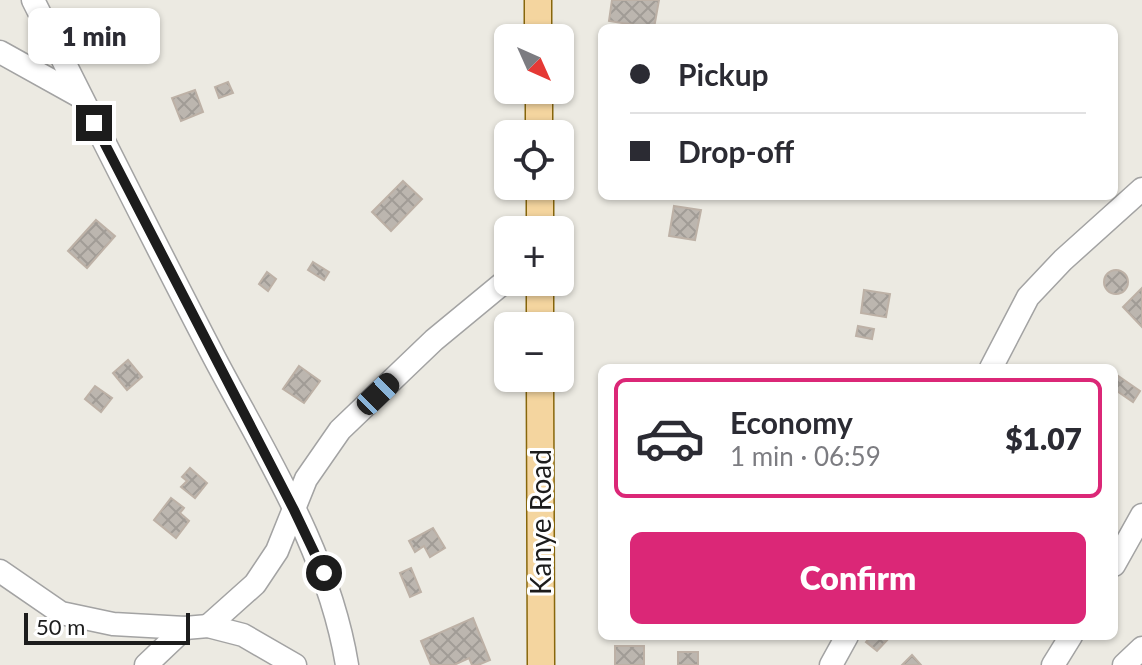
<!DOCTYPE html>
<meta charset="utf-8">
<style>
:root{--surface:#fff;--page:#f7f7f7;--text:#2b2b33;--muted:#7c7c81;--line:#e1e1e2;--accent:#db2777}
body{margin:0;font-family:Lato,sans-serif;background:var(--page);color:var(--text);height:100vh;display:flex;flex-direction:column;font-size:30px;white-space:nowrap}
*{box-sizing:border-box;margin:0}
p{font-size:26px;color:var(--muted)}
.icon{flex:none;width:44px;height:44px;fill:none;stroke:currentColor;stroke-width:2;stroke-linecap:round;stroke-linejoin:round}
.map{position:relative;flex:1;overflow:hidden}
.sheet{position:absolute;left:598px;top:364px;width:520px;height:276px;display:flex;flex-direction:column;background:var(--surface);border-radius:12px;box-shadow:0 2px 6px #0004}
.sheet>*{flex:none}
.guide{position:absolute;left:598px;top:24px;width:520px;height:176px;border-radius:12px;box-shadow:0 2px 6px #0004;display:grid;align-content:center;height:176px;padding:0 32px;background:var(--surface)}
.needle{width:52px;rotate:135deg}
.controls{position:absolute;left:494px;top:24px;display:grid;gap:16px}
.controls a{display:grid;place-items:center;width:80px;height:80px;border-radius:12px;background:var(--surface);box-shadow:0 2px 6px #0004;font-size:40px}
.scale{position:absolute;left:24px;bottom:20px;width:166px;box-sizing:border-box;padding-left:8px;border:4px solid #1c1c1c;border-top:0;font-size:22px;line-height:28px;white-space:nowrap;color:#1c1c1c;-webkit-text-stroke:6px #fff;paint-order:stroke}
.end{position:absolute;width:36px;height:36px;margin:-18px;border:10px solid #1c1c1c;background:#fff;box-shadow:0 0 0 4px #fff}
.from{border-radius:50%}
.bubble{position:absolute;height:56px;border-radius:12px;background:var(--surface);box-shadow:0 2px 6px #0004;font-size:26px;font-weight:800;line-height:56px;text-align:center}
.car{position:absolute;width:24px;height:48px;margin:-24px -12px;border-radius:10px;box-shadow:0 0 6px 2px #0007;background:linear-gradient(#222 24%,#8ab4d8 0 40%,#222 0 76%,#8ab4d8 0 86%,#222 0)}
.guide b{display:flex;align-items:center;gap:28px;height:76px;font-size:30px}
.guide b+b{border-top:2px solid var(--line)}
.guide i{width:20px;height:20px;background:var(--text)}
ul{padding:14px 0 0;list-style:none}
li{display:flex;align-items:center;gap:24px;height:120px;margin:0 16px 12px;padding:0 16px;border:4px solid var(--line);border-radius:12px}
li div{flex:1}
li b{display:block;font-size:30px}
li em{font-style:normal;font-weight:800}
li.selected{border-color:var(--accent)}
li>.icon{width:72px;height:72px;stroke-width:1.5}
.button{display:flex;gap:16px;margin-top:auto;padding:16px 32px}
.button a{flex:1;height:92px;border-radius:12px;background:var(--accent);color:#fff;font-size:32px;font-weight:800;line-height:92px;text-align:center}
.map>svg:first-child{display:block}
</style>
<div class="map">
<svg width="1142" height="665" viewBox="0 0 1142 665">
<defs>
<pattern id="building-cross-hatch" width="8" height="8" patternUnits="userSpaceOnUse" patternTransform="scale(2)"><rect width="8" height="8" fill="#bcb6af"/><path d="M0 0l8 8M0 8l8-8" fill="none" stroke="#a19c96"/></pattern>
</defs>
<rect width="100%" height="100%" fill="#eceae2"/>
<g fill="url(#building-cross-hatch)" stroke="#bdb1a6" stroke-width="2">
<path d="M 612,0 L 659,0 L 654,28 L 609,21 Z"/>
<path d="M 228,82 L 233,93 L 219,98 L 215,87 Z"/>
<path d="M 195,90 L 203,112 L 181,121 L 172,98 Z"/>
<path d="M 403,181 L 422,199 L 391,231 L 372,212 Z"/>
<path d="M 674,206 L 701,210 L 695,240 L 669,236 Z"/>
<path d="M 96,220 L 115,236 L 87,268 L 68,251 Z"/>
<path d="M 313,262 L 329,272 L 324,280 L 308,270 Z"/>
<circle cx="1116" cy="282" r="12"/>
<path d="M 267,272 L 276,279 L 268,291 L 259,284 Z"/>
<path d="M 1142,288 L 1142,327 L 1123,307 Z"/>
<path d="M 864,290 L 890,294 L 886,317 L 861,313 Z"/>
<path d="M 858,326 L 874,329 L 872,339 L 856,336 Z"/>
<path d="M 128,360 L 142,377 L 127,390 L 113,373 Z"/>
<path d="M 299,366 L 320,381 L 304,403 L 283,389 Z"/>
<path d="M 1114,373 L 1140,391 L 1133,402 L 1114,389 Z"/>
<path d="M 95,386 L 112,398 L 101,412 L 85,399 Z"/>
<path d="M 190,468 L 207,483 L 195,498 L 181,487 L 187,481 L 182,477 Z"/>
<path d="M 171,498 L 184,508 L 180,513 L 189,521 L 176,538 L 154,520 Z"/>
<path d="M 433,528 L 445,548 L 430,557 L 424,546 L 415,552 L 409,541 Z"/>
<path d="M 411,568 L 421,592 L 410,597 L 400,573 Z"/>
<path d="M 473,618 L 490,660 L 478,665 L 472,665 L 469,658 L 454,665 L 431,665 L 421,641 Z"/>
<path d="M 871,636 L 891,636 L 877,651 L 866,642 Z"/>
<rect x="615" y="646" width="29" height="19"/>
<rect x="678" y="652" width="20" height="13"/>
<path d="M 912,655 L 921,665 L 902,665 Z"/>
</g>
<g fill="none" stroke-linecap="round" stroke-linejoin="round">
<g stroke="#a3a3a3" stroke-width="25">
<g id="minor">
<path d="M 33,0 C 93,120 153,240 215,359 C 267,457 329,554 347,665"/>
<path d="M 0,52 L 81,97"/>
<path d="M 991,368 L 1028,297 L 1063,260 L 1142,189"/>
<path d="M 1114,565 L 1142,515"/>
<path d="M 0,571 L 61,613 L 113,624 L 185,628 L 208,626 L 243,635 L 295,665"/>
<path d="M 208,626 L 255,584 L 277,551 L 306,479 L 340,430 L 434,340 L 508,279"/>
<path d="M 146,665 L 185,628"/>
<path d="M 831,665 L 847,636"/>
<path d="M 1053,665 L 1071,636"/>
<path d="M 1124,665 L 1142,648"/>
</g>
</g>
<g stroke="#88670b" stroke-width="29">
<g id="major">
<path d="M 538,0 L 538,38"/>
<path d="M 539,90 L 539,134"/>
<path d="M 540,186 L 540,230"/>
<path d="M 540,282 L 540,326"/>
<path d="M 540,378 L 541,665"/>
</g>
</g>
<use href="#minor" stroke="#fff" stroke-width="22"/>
<use href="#major" stroke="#f4d59f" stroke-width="26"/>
</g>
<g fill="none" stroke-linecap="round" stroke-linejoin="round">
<path stroke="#1c1c1c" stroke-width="10" d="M 94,123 L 294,510 L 324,573"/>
</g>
<g text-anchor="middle" stroke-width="6" stroke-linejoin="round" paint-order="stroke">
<g font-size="28" fill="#1c1c1c" stroke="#fff">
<text transform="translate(541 522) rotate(-90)" y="10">Kanye Road</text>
</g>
</g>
</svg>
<div class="controls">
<a><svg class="needle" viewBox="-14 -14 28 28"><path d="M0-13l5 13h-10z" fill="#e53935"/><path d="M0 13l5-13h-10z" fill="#7c7c81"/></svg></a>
<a><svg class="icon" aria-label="locate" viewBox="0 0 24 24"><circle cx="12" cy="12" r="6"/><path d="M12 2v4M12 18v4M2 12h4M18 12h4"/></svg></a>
<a>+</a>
<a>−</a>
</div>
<div class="scale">50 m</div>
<i class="end from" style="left:324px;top:573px"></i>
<i class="end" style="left:94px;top:123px"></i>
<div class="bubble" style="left:28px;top:8px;width:132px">1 min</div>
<i class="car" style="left:378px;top:394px;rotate:46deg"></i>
<div class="guide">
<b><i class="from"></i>Pickup</b>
<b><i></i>Drop-off</b>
</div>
<section class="sheet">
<ul>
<li class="selected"><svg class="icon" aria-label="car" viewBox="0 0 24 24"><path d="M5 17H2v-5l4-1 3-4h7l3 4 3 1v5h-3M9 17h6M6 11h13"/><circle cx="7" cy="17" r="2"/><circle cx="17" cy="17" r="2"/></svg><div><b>Economy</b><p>1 min · 06:59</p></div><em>$1.07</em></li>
</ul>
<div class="button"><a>Confirm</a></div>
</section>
</div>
